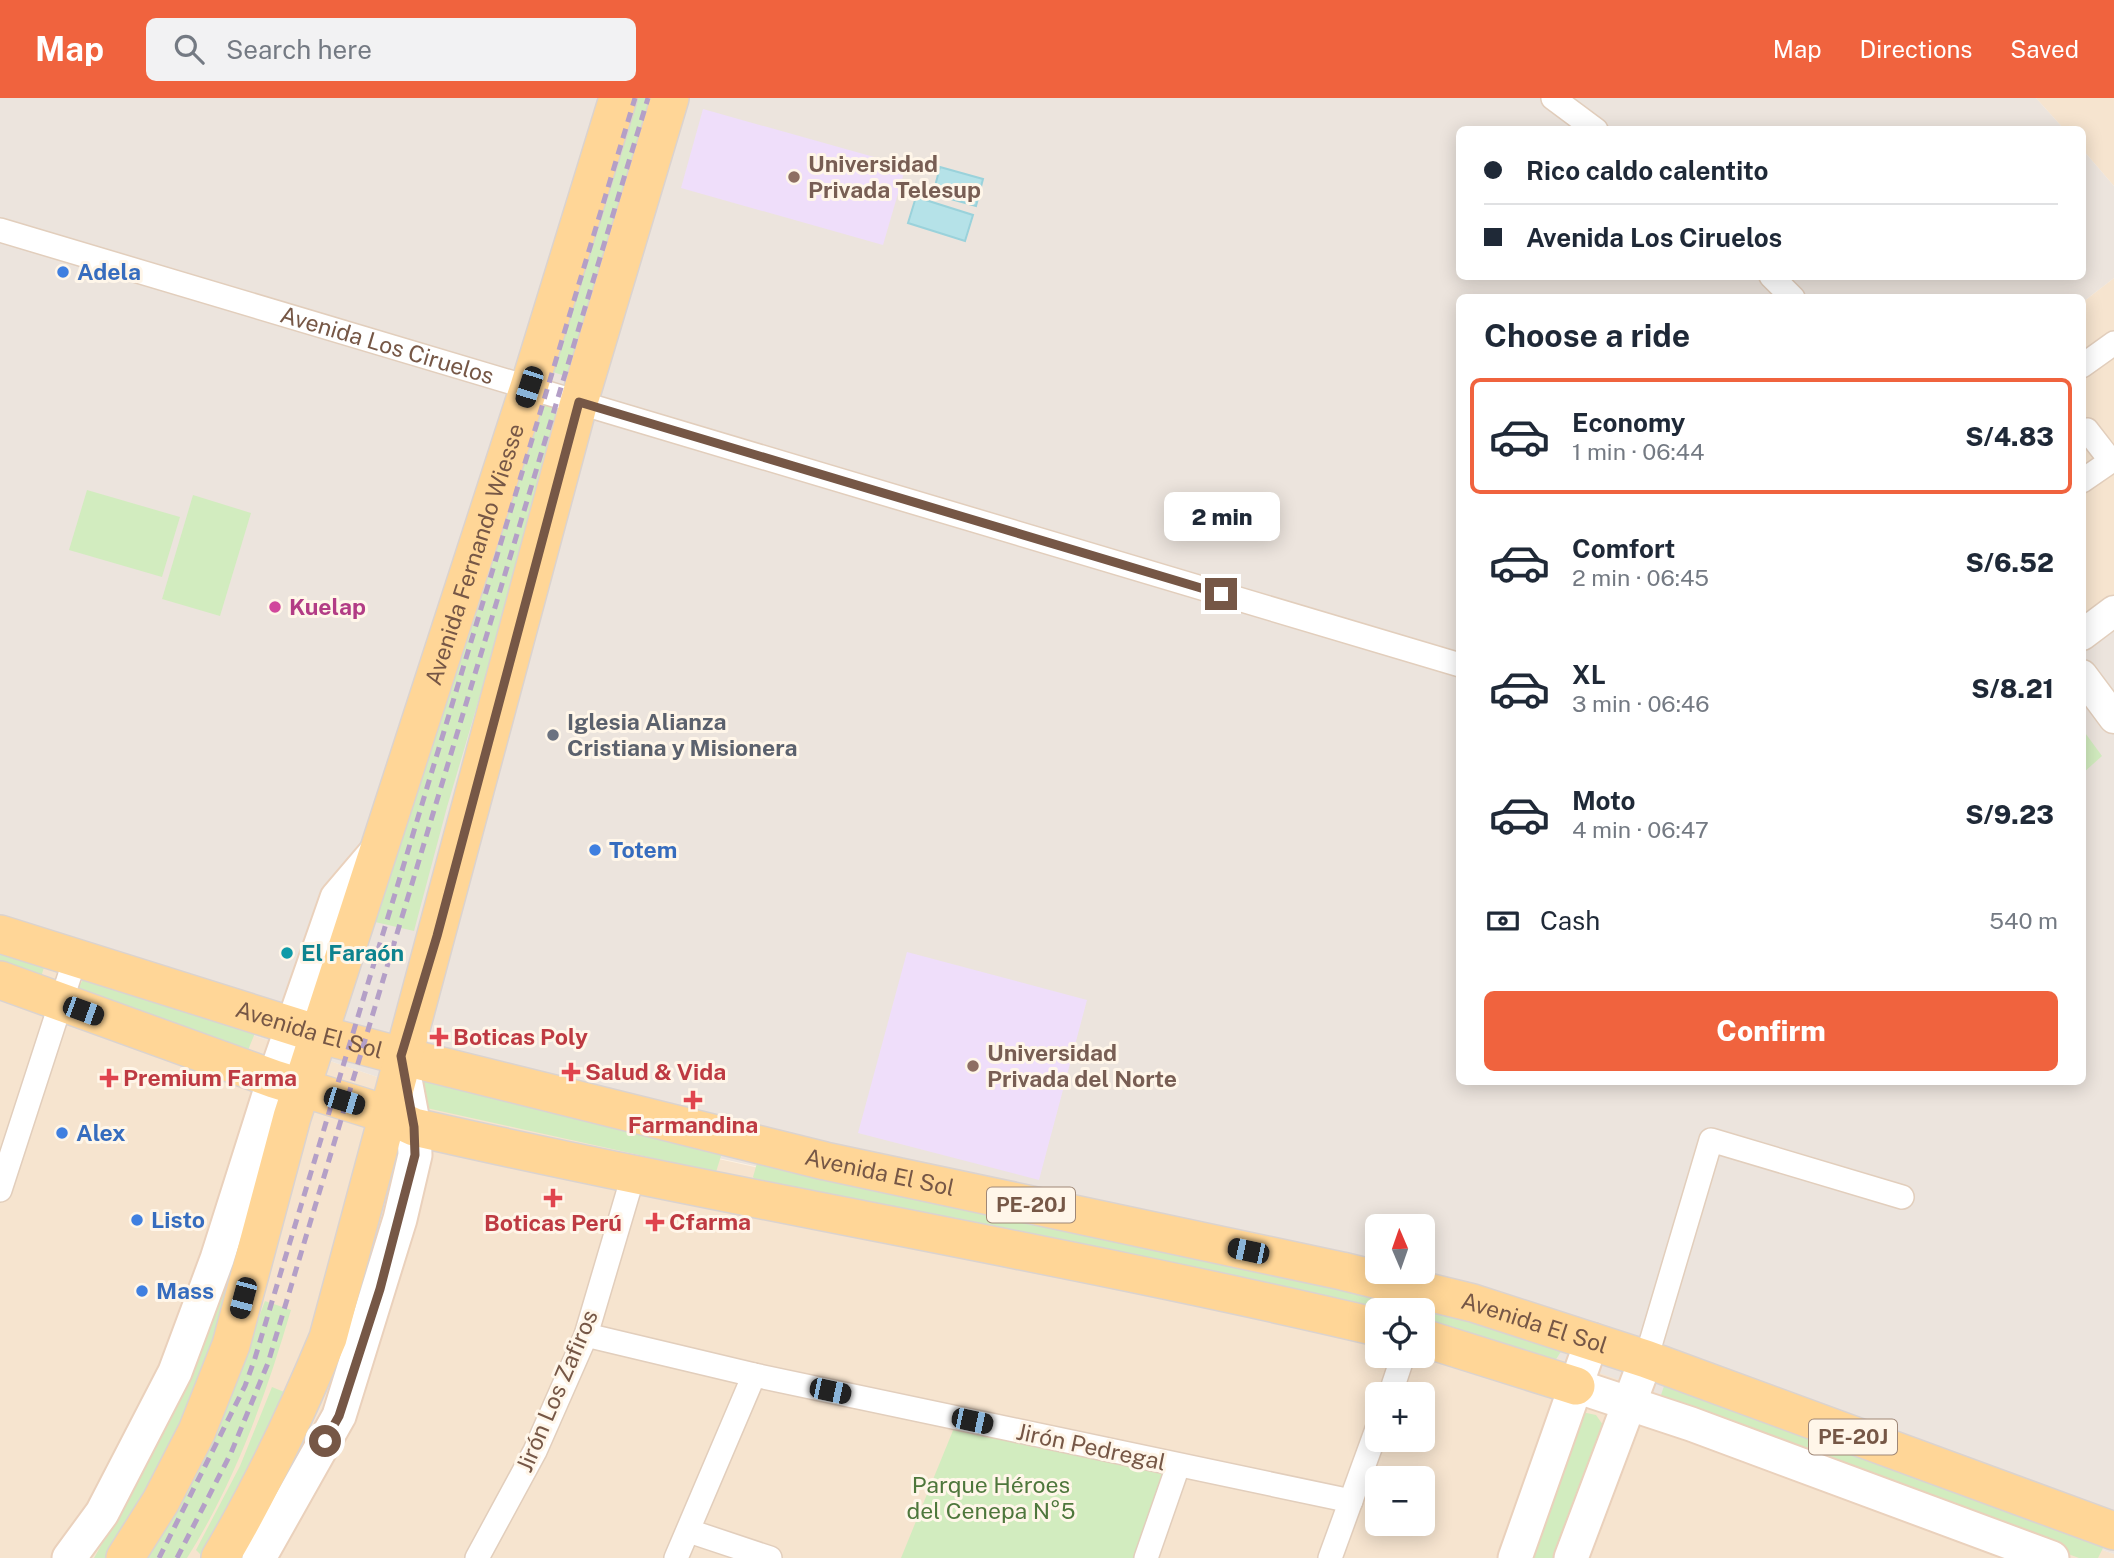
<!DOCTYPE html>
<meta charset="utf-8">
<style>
:root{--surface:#fff;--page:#f2f2f3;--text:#1f2937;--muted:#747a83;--line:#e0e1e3;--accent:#f0633e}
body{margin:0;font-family:"Public Sans",sans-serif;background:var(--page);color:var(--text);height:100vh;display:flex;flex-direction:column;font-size:26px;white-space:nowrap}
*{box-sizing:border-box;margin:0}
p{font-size:23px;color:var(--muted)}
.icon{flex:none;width:38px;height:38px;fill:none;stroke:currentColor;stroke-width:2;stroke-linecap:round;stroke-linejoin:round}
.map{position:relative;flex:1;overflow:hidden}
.panel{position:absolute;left:1456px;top:196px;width:630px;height:791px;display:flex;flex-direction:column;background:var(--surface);border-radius:10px;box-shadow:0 4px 18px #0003}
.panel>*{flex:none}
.banner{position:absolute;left:1456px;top:28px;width:630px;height:154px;border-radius:10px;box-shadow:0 4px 18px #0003;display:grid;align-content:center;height:154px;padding:0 28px;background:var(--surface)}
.needle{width:46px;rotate:358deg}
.controls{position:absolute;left:1365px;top:1116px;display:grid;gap:14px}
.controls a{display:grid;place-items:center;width:70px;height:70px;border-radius:10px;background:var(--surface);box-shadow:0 4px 18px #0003;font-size:35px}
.end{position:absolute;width:32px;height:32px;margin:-16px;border:9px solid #765746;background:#fff;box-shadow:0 0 0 4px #fff}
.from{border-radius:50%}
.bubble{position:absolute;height:49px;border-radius:10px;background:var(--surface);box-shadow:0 4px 18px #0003;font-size:23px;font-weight:800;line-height:49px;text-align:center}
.car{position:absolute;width:21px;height:42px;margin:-21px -10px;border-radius:9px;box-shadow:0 0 5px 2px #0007;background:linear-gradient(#222 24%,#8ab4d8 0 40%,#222 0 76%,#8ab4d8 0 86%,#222 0)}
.banner b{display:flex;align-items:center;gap:24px;height:66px;font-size:26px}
.banner b+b{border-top:2px solid var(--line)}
.banner i{width:18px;height:18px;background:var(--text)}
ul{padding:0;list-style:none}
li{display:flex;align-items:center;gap:21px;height:116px;margin:0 14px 10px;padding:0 14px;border:4px solid transparent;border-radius:10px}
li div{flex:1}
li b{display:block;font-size:26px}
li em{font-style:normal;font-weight:800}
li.active{border-color:var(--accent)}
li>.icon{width:63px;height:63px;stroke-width:1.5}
h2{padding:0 28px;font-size:32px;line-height:84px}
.pay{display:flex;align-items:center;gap:18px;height:77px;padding:0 28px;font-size:26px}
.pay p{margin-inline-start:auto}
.primary-button{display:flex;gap:14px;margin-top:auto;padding:14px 28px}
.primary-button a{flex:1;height:80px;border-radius:10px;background:var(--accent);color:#fff;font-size:28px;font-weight:800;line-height:80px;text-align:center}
header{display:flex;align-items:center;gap:42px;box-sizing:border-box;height:98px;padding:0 35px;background:var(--accent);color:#fff}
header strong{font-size:33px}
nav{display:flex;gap:38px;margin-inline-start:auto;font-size:24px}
.search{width:490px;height:63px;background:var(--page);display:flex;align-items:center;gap:18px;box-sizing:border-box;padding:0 24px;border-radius:10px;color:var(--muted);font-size:26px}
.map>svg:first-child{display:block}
</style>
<header>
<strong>Map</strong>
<div class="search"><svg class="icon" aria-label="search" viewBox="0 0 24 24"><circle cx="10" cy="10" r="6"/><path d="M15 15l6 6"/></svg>Search here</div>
<nav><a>Map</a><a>Directions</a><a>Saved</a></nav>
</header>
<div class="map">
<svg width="2114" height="1460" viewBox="0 0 2114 1460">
<rect width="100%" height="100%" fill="#fef2e1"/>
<g fill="#f6e4cf" fill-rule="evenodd">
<path d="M 2036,0 L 2114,0 L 2114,88 L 2083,52 L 2082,32 L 2064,31 Z"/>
<path d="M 2114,180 L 2114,520 L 2083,543 L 2083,204 Z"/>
<path d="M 0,852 L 437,999 L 959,1114 L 1377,1213 L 1377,1258 L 1423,1258 L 1423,1213 L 1727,1318 L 2114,1456 L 2114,1460 L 0,1460 ZM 1377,1297 L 1423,1297 L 1423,1342 L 1377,1342 ZM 1377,1381 L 1423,1381 L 1423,1426 L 1377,1426 Z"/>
</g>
<path fill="#ece4dd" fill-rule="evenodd" d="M 0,0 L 2036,0 L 2064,31 L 1460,32 L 1460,178 L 2082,178 L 2083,52 L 2114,88 L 2114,180 L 2083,204 L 2082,200 L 1460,200 L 1460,984 L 2082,984 L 2083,543 L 2114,520 L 2114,1456 L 1423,1213 L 437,999 L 0,852 ZM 1377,1129 L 1423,1129 L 1423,1174 L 1377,1174 Z"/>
<g fill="#efdefa">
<path d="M 703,11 L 906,68 L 883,147 L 681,90 Z"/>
<path d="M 907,854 L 1087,902 L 1039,1082 L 858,1035 Z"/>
</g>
<g fill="#d2ecbf">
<path d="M 630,0 L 659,0 L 568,279 L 553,274 L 549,268 Z"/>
<path d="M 544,303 L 562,309 L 563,317 L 447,709 L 414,833 L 375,824 L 538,310 Z"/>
<path d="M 87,392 L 180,419 L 162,479 L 69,452 Z"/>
<path d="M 193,397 L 251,415 L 220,518 L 162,501 Z"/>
<path d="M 2083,632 L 2102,658 L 2083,675 Z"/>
<path d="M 0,844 L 44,869 L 40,883 L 0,874 Z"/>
<path d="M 87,876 L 259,925 L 244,962 L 78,900 L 79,888 Z"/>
<path d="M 420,982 L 717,1047 L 721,1058 L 716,1074 L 413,1007 Z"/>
<path d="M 275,1041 L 214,1259 L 117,1460 L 94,1460 L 139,1380 L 193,1263 Z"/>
<path d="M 767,1057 L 1380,1189 L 1562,1252 L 1553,1266 L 1423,1229 L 1423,1213 L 1377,1213 L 759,1086 L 753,1079 L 757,1065 Z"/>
<path d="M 265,1203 L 291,1212 C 266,1297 235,1384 187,1460 L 139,1460 L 244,1259 Z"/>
<path d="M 1665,1285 L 2105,1446 L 2098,1460 L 2079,1460 L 1667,1310 L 1660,1300 Z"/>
<path d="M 272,1289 L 289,1296 L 204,1460 L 196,1452 L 240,1368 Z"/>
<path d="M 1582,1314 L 1596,1317 L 1603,1327 L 1555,1460 L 1526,1460 Z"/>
<path d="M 954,1330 L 1171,1378 L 1140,1460 L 901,1460 Z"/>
</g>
<g fill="#b5e2e8" stroke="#9ad2db" stroke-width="2">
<path d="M 940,69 L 983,81 L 976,108 L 933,96 Z"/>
<path d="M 916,99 L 973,117 L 965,143 L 908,125 Z"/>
</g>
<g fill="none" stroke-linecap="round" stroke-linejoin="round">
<g stroke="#e2cebc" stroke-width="26">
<g id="minor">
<path d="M 1553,0 L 1596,32"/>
<path id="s1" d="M 0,132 L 1460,567"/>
<path d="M 1771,178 L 1793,200"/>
<path d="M 2082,268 L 2114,245"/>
<path d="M 2082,383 L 2111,363 L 2087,332"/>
<path d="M 0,1092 L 75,861"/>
<path d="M 586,1237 L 754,1277 L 1351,1403"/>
<path d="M 1646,1261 L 1711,1042 L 1902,1099"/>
<path d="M 1390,1297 L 1403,1258"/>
<path d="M 689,1433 L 770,1460"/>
<path d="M 477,1460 L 535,1353 L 586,1237 L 633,1078"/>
<path d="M 676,1460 L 754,1277"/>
<path d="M 1146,1460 L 1178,1368"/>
<path d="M 1330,1460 L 1377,1331"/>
</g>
</g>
<g stroke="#e2cebc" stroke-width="33">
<g id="tertiary">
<path d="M 2082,537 L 2114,513"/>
<path d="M 2082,577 L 2114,620"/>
</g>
</g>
<g stroke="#ead1bc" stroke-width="37">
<g id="secondary">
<path d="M 1576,1288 L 1691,1326 L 2052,1460"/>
<path d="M 69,1460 L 102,1415 L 175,1274 L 217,1161 L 274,981 L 337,800 L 377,753"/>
<path d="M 259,1460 L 339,1318 L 400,1121 L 415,1057 L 414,1029 L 401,960"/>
<path d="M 1515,1460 L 1592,1242"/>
<path d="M 1571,1460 L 1646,1261"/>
</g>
</g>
<g stroke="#dbd3cf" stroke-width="40">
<g id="primary">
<path id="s2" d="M 0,836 L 318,936 L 401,958 L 825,1063 L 1342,1173 L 1473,1205 L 1646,1261 L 2114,1433"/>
<path d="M 0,882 L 274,981 L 386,1016 L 414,1029 C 734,1102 1058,1154 1377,1229"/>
<path d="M 1423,1240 L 1576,1288"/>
<path id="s3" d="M 125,1460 L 161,1403 L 197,1333 L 231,1247 L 292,1019 L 529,289 L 618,0"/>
<path d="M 220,1460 C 262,1389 296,1317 328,1240 L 579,304 L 670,0"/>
</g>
</g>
<use href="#minor" stroke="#fff" stroke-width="23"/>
<use href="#tertiary" stroke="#fff" stroke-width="30"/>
<use href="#secondary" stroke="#fff" stroke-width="33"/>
<use href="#primary" stroke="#ffd697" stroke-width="37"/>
<g stroke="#b49fc7" stroke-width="5" stroke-dasharray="10 7" stroke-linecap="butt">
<path d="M 159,1460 L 245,1288 L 255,1260 L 635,0"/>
<path d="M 177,1460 L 231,1355 L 268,1265 L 648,0"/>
</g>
</g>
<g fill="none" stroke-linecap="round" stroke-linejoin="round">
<path stroke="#765746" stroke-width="9" d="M 325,1343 L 339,1318 L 380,1191 L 415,1057 L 414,1029 L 401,958 L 437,838 L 579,304 L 1221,496"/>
</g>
<g fill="#8d6e63" stroke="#fff6e9" stroke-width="2.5">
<circle cx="794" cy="79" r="7"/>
<circle cx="973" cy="968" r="7"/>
</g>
<g fill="#3f7fe0" stroke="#fff6e9" stroke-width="2.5">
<circle cx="63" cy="174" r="7"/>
<circle cx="595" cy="752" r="7"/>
<circle cx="62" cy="1035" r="7"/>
<circle cx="137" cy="1122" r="7"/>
<circle cx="142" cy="1193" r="7"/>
</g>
<circle fill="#d1479c" stroke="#fff6e9" stroke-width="2.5" cx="275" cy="509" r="7"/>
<circle fill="#6b7280" stroke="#fff6e9" stroke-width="2.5" cx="553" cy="637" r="7"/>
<circle fill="#0f9aa8" stroke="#fff6e9" stroke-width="2.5" cx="287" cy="855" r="7"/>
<g fill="#e0444e" stroke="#fff6e9" stroke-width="2.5">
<path d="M435.5 928.5h7v7h7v7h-7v7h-7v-7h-7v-7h7z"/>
<path d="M567.5 963.5h7v7h7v7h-7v7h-7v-7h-7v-7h7z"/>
<path d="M105.5 969.5h7v7h7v7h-7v7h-7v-7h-7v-7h7z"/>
<path d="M689.5 991.5h7v7h7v7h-7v7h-7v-7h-7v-7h7z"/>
<path d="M549.5 1089.5h7v7h7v7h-7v7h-7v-7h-7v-7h7z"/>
<path d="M651.5 1113.5h7v7h7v7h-7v7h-7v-7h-7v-7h7z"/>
</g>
<g text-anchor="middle" stroke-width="6" stroke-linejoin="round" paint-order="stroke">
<g fill="#fff6e9" stroke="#9f8777" stroke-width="2">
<rect x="987" y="1089.5" width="88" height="35" rx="5"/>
<rect x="1809" y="1321.5" width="88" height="35" rx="5"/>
</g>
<g font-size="21" font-weight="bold" fill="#765746">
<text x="1031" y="1114">PE-20J</text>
<text x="1853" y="1346">PE-20J</text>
</g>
<g font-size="23" font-weight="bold" fill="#785e54" stroke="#fff6e9" text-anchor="start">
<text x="808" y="74">Universidad<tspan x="808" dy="26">Privada Telesup</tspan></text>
<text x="987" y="963">Universidad<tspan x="987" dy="26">Privada del Norte</tspan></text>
</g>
<g font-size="23" font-weight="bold" fill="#366cbe" stroke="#fff6e9" text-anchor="start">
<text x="77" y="182">Adela</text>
<text x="609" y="760">Totem</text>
<text x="76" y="1043">Alex</text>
<text x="151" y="1130">Listo</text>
<text x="156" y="1201">Mass</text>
</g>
<g font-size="23" fill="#765746" stroke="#fff6e9">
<text dy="8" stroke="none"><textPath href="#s1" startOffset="404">Avenida Los Ciruelos</textPath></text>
<text dy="8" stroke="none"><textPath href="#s3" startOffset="1066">Avenida Fernando Wiesse</textPath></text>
<text dy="8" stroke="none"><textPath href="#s2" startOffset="324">Avenida El Sol</textPath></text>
<text dy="8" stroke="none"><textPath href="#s2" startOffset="912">Avenida El Sol</textPath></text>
<text dy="8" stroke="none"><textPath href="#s2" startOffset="1584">Avenida El Sol</textPath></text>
<text transform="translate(557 1293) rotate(-67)" y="8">Jirón Los Zafiros</text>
<text transform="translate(1091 1349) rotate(12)" y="8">Jirón Pedregal</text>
</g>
<g font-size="23" font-weight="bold" fill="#b23c85" stroke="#fff6e9" text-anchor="start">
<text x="289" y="517">Kuelap</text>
</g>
<g font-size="23" font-weight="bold" fill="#5b616d" stroke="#fff6e9" text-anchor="start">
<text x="567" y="632">Iglesia Alianza<tspan x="567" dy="26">Cristiana y Misionera</tspan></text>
</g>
<g font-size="23" font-weight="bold" fill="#0d838f" stroke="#fff6e9" text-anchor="start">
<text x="301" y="863">El Faraón</text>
</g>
<g font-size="23" font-weight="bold" fill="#be3a42" stroke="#fff6e9" text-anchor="start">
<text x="453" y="947">Boticas Poly</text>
<text x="585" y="982">Salud &amp; Vida</text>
<text x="123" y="988">Premium Farma</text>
<text x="693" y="1035" text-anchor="middle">Farmandina</text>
<text x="669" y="1132">Cfarma</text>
<text x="553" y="1133" text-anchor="middle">Boticas Perú</text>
</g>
<g font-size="23" fill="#4e773c" stroke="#fff6e9">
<text x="991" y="1395">Parque Héroes<tspan x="991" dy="26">del Cenepa N°5</tspan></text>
</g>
</g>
</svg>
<div class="controls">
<a><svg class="needle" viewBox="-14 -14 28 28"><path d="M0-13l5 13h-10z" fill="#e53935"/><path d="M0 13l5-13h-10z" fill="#747a83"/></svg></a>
<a><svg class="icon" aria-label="locate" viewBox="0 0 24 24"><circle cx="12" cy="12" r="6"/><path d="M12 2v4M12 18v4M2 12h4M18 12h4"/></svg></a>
<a>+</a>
<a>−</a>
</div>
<i class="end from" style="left:325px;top:1343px"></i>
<i class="end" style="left:1221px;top:496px"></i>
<div class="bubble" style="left:1164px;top:394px;width:116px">2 min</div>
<i class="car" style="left:529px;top:289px;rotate:198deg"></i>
<i class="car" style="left:83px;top:913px;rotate:110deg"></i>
<i class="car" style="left:344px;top:1003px;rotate:107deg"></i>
<i class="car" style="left:1248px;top:1153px;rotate:282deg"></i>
<i class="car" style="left:243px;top:1200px;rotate:195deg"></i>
<i class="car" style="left:830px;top:1293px;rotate:102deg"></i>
<i class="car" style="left:972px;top:1323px;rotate:102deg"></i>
<div class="banner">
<b><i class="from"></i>Rico caldo calentito</b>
<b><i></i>Avenida Los Ciruelos</b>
</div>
<section class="panel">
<h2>Choose a ride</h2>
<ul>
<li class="active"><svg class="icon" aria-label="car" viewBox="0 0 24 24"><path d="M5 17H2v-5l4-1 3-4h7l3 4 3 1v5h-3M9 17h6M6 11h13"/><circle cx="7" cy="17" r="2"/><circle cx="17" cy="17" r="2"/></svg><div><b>Economy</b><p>1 min · 06:44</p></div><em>S/4.83</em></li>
<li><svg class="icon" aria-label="car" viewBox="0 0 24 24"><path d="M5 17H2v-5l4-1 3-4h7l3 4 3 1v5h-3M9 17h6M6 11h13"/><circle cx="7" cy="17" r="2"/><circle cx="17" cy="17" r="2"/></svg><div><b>Comfort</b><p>2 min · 06:45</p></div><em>S/6.52</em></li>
<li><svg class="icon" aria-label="car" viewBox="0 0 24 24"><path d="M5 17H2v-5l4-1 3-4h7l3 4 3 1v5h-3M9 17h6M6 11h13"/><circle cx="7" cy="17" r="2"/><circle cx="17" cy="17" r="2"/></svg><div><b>XL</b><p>3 min · 06:46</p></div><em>S/8.21</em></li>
<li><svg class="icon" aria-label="car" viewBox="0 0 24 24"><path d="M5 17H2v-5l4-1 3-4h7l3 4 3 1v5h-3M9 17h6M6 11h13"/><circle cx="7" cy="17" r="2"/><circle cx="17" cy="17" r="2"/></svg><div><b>Moto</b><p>4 min · 06:47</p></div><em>S/9.23</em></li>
</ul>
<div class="pay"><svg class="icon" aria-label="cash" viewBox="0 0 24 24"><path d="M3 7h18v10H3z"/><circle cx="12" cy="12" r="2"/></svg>Cash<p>540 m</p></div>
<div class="primary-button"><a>Confirm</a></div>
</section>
</div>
